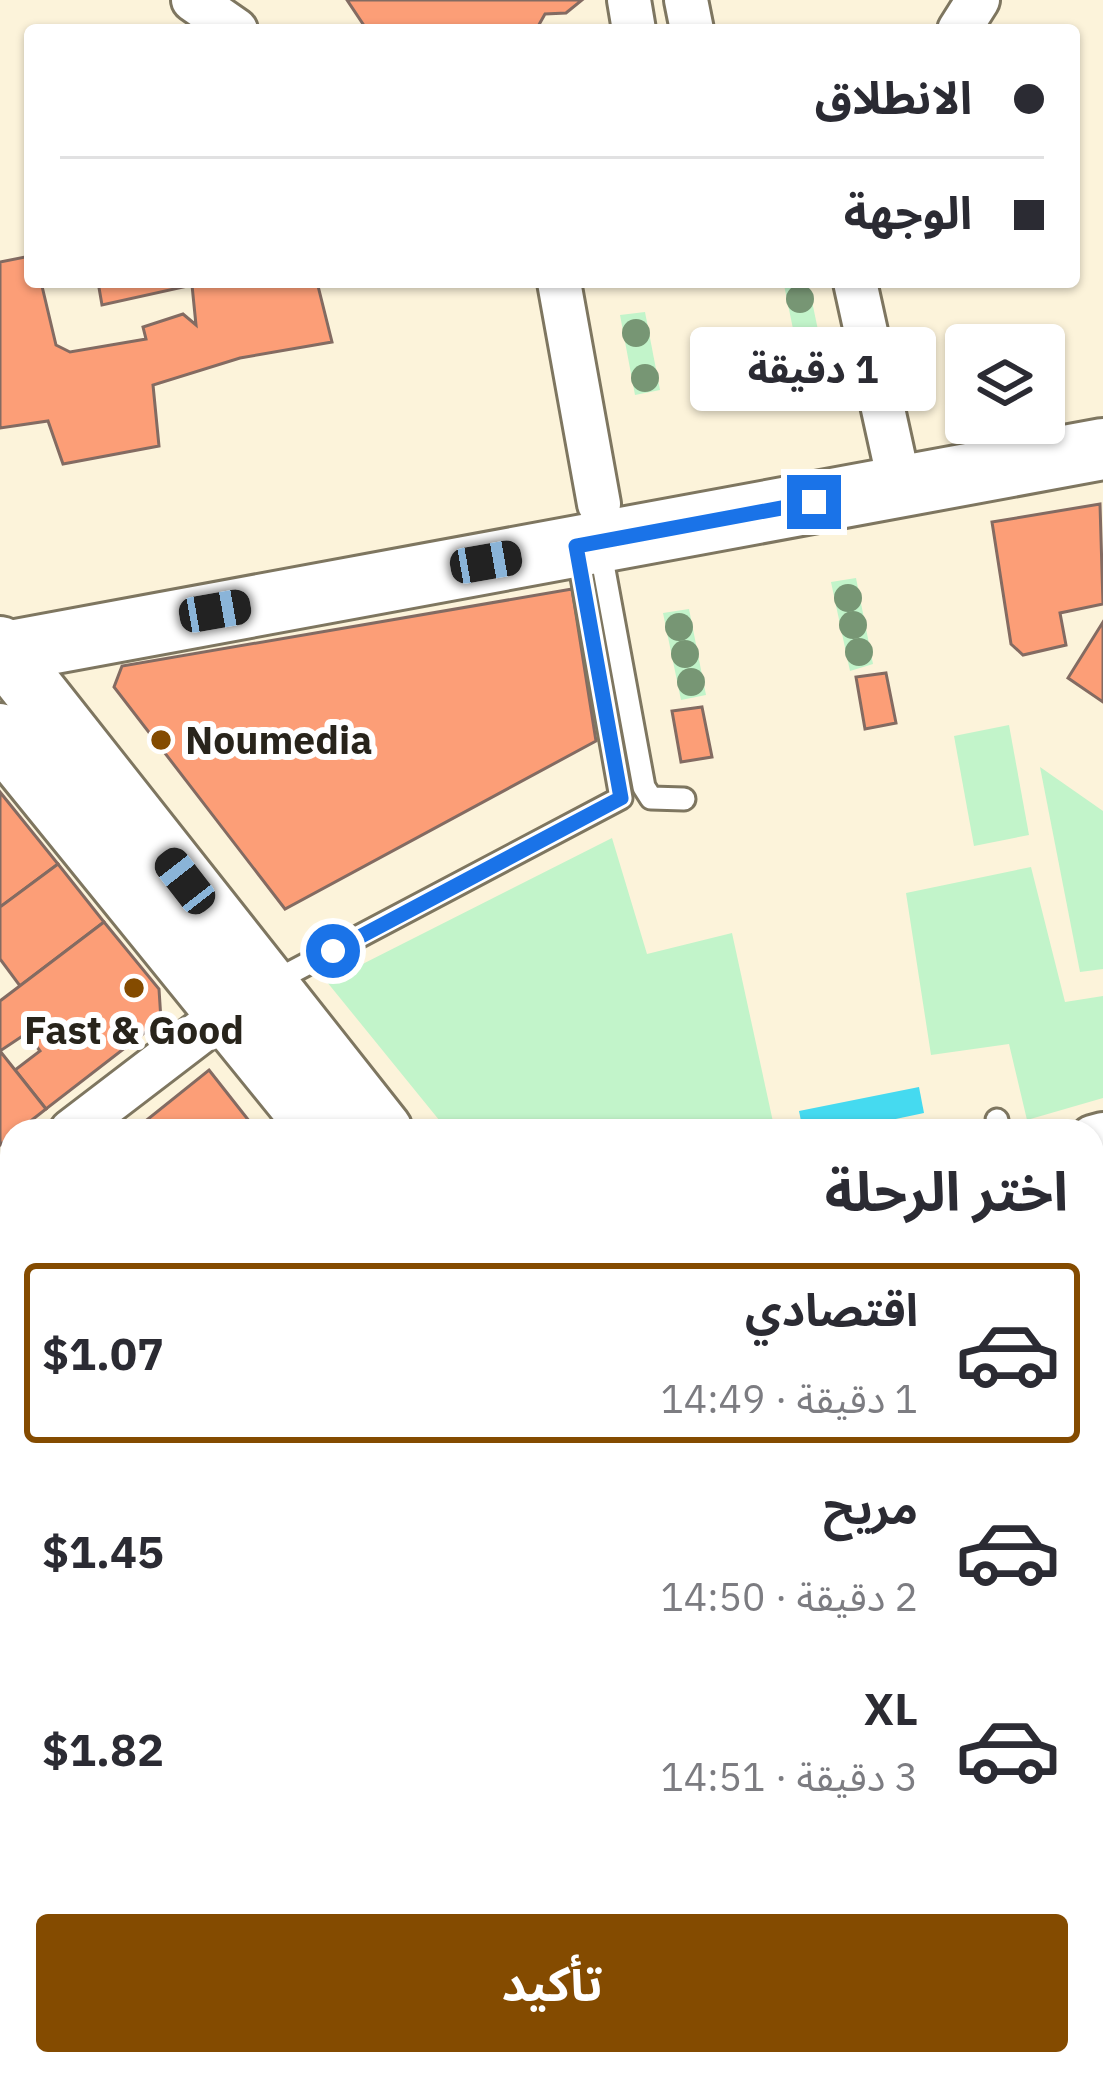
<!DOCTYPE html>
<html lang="ar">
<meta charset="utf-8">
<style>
:root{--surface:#fff;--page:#f7f7f7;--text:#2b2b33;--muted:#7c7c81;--line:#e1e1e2;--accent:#844b00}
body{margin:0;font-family:"IBM Plex Sans","Noto Sans Arabic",sans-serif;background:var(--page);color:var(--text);direction:rtl;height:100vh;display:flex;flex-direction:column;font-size:45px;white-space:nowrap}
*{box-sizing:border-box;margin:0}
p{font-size:39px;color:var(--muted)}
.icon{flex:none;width:66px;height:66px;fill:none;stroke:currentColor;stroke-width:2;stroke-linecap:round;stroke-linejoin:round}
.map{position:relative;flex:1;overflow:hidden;direction:ltr}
.sheet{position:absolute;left:0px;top:1119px;width:1104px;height:957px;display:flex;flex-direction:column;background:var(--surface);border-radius:36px 36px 0 0;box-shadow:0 3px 9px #0004;direction:rtl}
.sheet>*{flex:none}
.banner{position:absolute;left:24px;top:24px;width:1056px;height:264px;border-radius:12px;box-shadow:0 3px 9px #0004;direction:rtl;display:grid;align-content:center;height:264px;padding:0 36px;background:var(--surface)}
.tools{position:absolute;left:945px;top:324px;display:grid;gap:24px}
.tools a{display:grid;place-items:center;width:120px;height:120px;border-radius:12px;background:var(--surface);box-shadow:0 3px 9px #0004;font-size:60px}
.end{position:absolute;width:54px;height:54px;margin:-27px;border:15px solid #1a73e8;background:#fff;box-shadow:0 0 0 6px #fff}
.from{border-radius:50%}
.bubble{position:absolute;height:84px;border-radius:12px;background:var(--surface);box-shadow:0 3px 9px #0004;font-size:39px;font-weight:700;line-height:84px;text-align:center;direction:rtl}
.car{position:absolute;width:36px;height:72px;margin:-36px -18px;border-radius:15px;box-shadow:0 0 9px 3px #0007;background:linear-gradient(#222 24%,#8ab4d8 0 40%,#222 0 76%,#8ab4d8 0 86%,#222 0)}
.banner b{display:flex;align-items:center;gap:42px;height:114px;font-size:45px}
.banner b+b{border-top:3px solid var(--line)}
.banner i{width:30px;height:30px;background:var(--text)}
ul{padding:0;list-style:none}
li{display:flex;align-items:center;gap:36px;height:180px;margin:0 24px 18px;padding:0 12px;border:6px solid transparent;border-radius:12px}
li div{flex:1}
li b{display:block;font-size:45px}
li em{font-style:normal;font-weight:700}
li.current{border-color:var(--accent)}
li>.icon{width:108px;height:108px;stroke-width:1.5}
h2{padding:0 36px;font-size:54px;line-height:144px}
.action{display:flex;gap:24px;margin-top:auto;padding:24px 36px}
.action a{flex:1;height:138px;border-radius:12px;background:var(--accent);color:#fff;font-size:48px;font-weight:700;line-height:138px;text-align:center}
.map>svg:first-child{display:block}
</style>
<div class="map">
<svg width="1103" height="2075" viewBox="0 0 1103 2075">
<rect width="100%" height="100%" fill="#fcf3da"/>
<g fill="#c2f4ca">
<path d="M 808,282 L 824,359 L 800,363 L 784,285 Z"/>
<path d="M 645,312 L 660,390 L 635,395 L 620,315 Z"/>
<path d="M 856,578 L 873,664 L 850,671 L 831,582 Z"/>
<path d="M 689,609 L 706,695 L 681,700 L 663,613 Z"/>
<path d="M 1009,725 L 1029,835 L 974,846 L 954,736 Z"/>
<path d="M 1040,767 L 1103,811 L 1103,969 L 1080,972 Z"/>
<path d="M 612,838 L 647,954 L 732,933 L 775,1131 L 448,1131 L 327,982 Z"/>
<path d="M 1031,867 L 1065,1002 L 1103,996 L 1103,1098 L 1027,1120 L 1009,1044 L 931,1055 L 906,893 Z"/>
<path d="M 0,1431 L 12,1446 L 12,1623 L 0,1632 Z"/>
<path d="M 12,1763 L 12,1988 L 0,1972 L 0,1773 Z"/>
</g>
<path fill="#45daf0" d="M 919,1087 L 924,1113 L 839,1131 L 803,1131 L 799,1111 Z"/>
<g fill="#fc9e77" stroke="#836b62" stroke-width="3">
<path d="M 347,0 L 582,0 L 566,13 L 545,14 L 536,30 L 367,30 Z"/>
<path d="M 30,256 L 30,282 L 41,282 L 56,345 L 70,352 L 146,339 L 143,327 L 183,314 L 196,325 L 192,285 L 102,305 L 98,282 L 317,282 L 332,342 L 240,358 L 153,385 L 159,446 L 63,464 L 48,421 L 0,428 L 0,262 Z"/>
<path d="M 1100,504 L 1103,604 L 1060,613 L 1066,645 L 1023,655 L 1011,644 L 992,522 Z"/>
<path d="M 572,589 L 596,741 L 285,909 L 114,687 L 122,666 Z"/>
<path d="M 1103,622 L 1103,702 L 1068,678 Z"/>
<path d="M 886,673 L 896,723 L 865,729 L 856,677 Z"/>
<path d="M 702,707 L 712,757 L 681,762 L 672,711 Z"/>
<path d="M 0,792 L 58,864 L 0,907 Z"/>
<path d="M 58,864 L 104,922 L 20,986 L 0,959 L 0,907 Z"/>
<path d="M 104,922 L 159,989 L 161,1020 L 46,1109 L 15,1070 L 40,1051 L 27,1033 L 0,1051 L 0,1001 Z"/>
<path d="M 0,1051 L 46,1109 L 0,1145 Z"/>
<path d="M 209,1070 L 257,1131 L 133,1131 Z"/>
<path d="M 12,1227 L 12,1350 L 0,1335 L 0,1236 Z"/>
<path d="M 12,1623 L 12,1652 L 0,1636 Z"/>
</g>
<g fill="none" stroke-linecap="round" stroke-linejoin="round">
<g stroke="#7e7660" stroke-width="27">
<g id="service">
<path d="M 600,548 L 644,787 L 651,798 L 684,799"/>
<path d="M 273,982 L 621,798 L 577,549"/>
<path d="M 997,1120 L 998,1131"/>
</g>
</g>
<g stroke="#7e7660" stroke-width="48">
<g id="minor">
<path d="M 193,0 L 236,30"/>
<path d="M 629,0 L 634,30"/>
<path d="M 686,0 L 692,30"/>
<path d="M 959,30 L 978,0"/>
<path d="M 559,282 L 599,504"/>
<path d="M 855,282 L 900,486"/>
<path d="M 71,1131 L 245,998"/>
<path d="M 1092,1137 L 1103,1134"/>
<path d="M 0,1187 L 12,1178"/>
<path d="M 1092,1204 L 1103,1212"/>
<path d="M 0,1388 L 12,1403"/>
<path d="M 1092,1664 L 1103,1663"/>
<path d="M 0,1718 L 12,1708"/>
<path d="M 0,2062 L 7,2075"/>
<path d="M 542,2064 L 551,2075"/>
</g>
</g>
<g stroke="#7e7660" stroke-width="66">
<g id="secondary">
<path d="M 0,647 L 382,1131"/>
<path d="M 0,653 L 1103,449"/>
<path d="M 0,734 L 322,1131"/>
<path d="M 1092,2019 L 1103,2030"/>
<path d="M 931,2075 L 943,2064"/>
<path d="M 1033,2075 L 1043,2064"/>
</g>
</g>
<use href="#service" stroke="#fff" stroke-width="21"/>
<use href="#minor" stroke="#fff" stroke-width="42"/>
<use href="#secondary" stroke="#fff" stroke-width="60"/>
</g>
<g fill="#779674">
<circle cx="800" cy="299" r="14"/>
<circle cx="636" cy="333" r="14"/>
<circle cx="811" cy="349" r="14"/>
<circle cx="645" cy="378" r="14"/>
<circle cx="848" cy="598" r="14"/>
<circle cx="853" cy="625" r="14"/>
<circle cx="679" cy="627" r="14"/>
<circle cx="859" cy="652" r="14"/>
<circle cx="685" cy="654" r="14"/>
<circle cx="691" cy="682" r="14"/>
</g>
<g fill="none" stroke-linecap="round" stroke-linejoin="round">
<path stroke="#1a73e8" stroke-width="15" d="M 333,951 L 621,798 L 576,546 L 814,502"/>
</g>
<g fill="#844b00" stroke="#fff" stroke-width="4.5">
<circle cx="161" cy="740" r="12"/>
<circle cx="134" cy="988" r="12"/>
</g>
<g text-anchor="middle" stroke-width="12" stroke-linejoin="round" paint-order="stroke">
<g font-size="39" font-weight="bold" fill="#28241b" stroke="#fff" text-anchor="start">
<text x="185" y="754">Noumedia</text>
<text x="134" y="1044" text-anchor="middle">Fast &amp; Good</text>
</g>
</g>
</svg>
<div class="tools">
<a><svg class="icon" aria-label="layers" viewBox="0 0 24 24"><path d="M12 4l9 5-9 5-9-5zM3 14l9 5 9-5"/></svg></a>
</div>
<i class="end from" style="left:333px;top:951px"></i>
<i class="end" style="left:814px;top:502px"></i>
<div class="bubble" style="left:690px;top:327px;width:246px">1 دقيقة</div>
<i class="car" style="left:486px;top:562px;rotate:80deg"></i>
<i class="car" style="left:215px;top:611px;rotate:80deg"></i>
<i class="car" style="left:185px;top:881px;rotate:322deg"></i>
<div class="banner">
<b><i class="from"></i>الانطلاق</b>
<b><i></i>الوجهة</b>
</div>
<section class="sheet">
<h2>اختر الرحلة</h2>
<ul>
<li class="current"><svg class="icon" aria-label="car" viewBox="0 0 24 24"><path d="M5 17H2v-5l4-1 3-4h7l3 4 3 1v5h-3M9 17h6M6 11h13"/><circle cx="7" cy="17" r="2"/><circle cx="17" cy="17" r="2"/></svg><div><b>اقتصادي</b><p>1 دقيقة · 14:49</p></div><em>$1.07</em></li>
<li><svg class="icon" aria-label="car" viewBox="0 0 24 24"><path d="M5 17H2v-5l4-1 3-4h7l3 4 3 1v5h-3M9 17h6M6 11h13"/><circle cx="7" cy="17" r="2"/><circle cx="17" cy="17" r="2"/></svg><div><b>مريح</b><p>2 دقيقة · 14:50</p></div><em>$1.45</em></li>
<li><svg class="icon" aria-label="car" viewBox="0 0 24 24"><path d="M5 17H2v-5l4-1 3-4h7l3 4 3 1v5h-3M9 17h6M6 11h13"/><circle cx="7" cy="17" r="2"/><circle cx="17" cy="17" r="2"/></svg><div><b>XL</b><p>3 دقيقة · 14:51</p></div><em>$1.82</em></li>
</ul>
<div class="action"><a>تأكيد</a></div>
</section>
</div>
